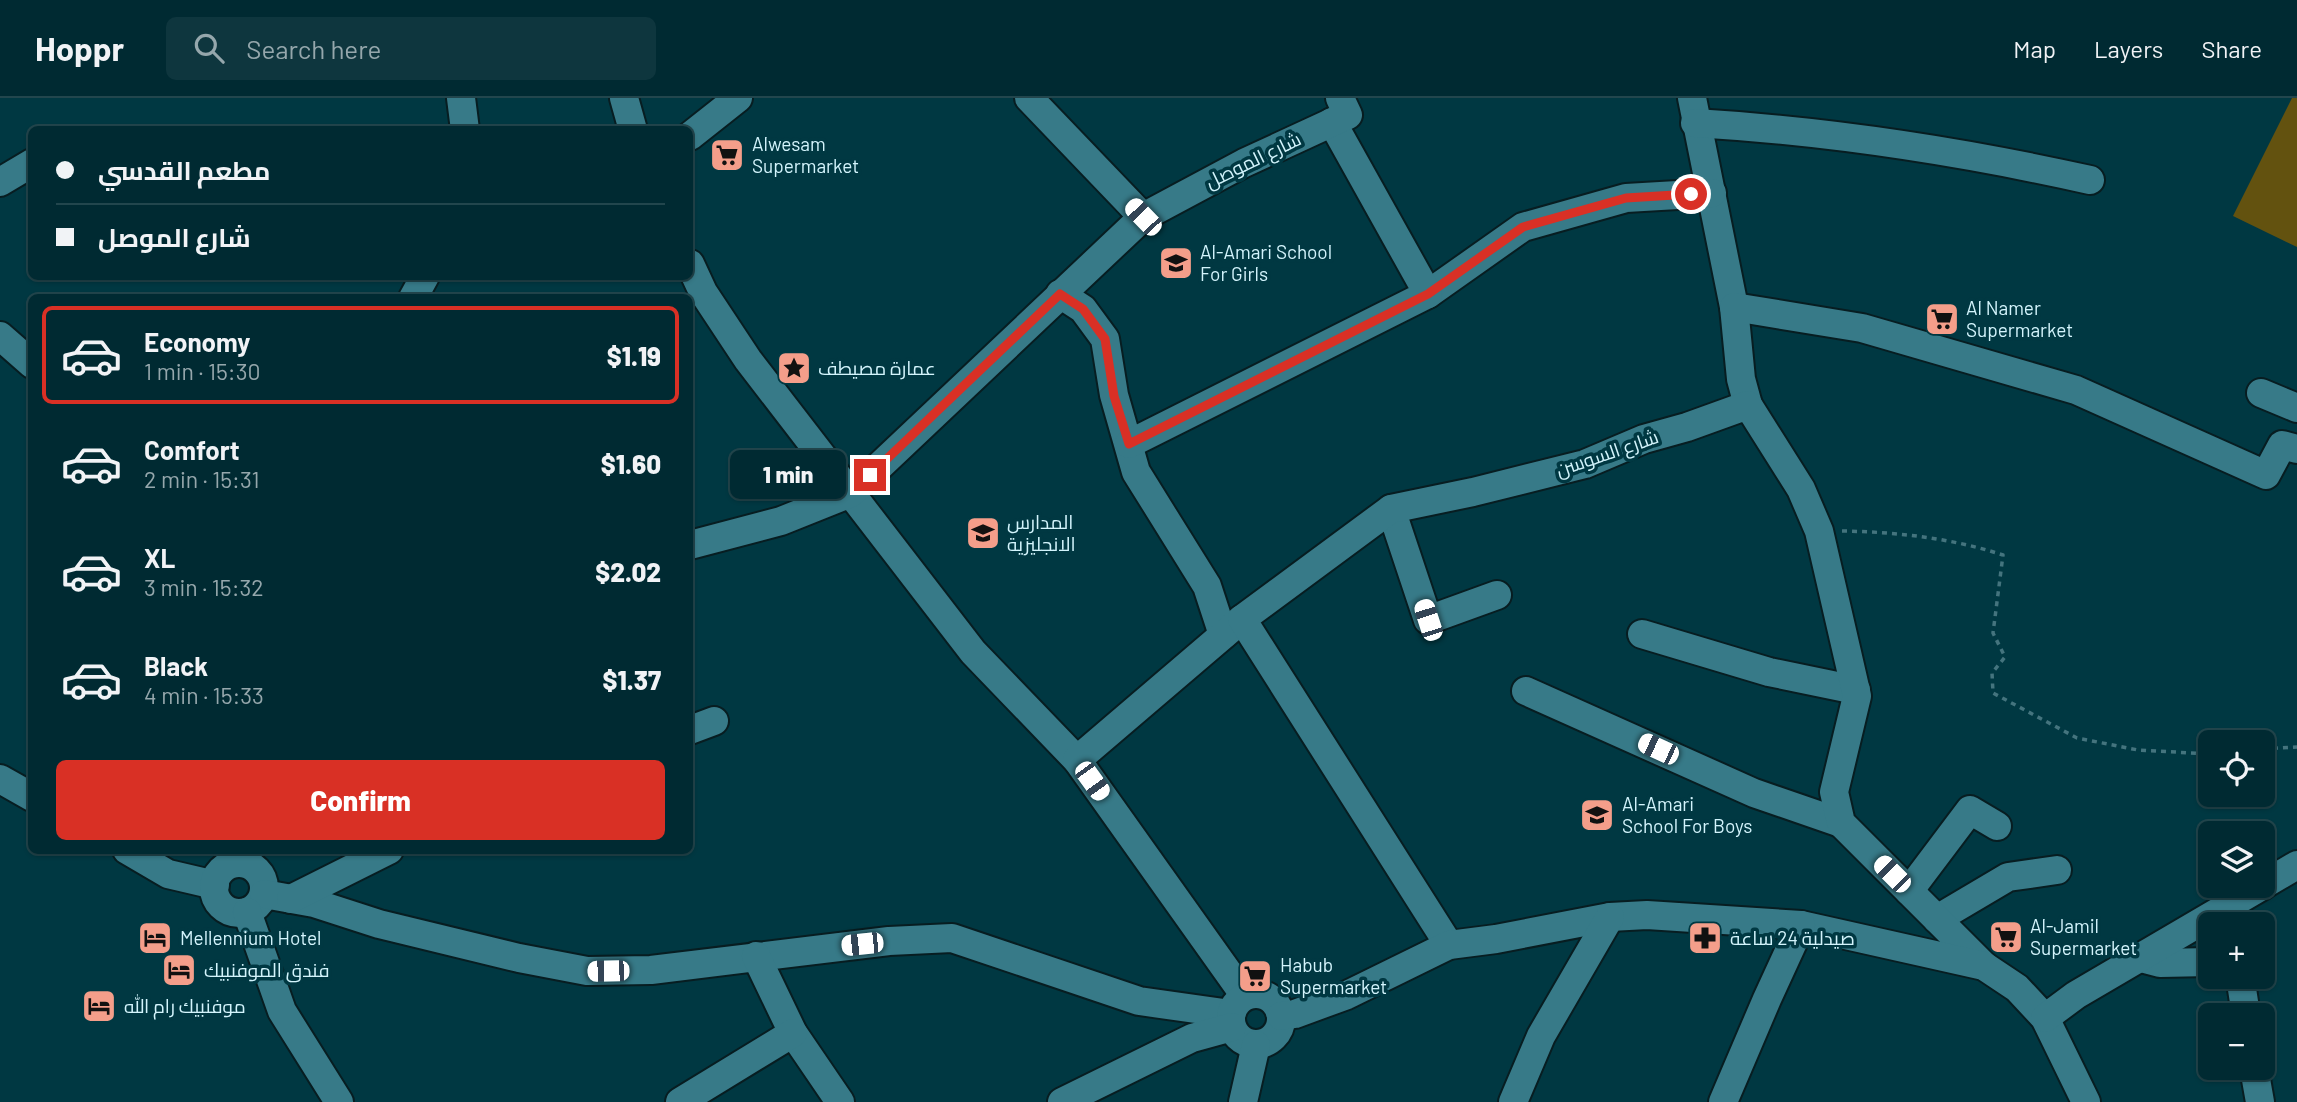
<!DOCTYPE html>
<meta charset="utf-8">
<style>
:root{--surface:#002a32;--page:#0e363e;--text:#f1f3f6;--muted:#95a7ac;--line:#22464d;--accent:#d93025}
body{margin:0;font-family:Barlow,Cairo,sans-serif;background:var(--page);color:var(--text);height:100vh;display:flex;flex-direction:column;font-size:26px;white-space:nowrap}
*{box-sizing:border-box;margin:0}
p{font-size:23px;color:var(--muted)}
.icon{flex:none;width:38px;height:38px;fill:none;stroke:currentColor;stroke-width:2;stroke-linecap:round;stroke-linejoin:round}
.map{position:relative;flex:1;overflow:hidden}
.panel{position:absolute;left:28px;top:196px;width:665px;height:560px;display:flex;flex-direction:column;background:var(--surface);border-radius:10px;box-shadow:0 2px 5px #0004,0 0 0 2px var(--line)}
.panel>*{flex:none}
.banner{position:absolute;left:28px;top:28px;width:665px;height:154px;border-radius:10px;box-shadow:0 2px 5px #0004,0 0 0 2px var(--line);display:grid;align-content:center;height:154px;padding:0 28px;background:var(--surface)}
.buttons{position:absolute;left:2198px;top:632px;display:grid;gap:14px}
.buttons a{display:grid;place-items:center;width:77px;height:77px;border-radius:10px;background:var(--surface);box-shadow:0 2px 5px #0004,0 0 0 2px var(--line);font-size:35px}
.end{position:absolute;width:32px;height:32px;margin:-16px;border:9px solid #d93025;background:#fff;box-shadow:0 0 0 4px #fff}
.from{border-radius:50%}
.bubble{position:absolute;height:49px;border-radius:10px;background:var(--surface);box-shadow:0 2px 5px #0004,0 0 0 2px var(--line);font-size:23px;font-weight:800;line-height:49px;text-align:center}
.car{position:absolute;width:21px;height:42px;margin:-21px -10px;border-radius:9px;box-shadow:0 0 5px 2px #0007;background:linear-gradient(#fff 24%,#345 0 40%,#fff 0 76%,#345 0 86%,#fff 0)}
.banner b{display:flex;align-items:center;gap:24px;height:66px;font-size:26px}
.banner b+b{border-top:2px solid var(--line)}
.banner i{width:18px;height:18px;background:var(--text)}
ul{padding:12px 0 0;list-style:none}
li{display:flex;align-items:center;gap:21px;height:98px;margin:0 14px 10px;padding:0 14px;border:4px solid transparent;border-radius:10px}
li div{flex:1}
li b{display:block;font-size:26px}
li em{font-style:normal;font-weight:800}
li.selected{border-color:var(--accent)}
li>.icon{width:63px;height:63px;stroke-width:1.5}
.primary-button{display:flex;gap:14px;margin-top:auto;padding:14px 28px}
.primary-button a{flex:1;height:80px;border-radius:10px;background:var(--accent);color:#fff;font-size:28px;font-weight:800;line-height:80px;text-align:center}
header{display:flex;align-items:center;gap:42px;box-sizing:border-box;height:98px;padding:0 35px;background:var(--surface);border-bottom:2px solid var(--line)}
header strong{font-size:33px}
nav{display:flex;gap:38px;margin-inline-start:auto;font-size:24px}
.search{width:490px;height:63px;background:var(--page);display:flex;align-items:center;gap:18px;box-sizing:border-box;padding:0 24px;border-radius:10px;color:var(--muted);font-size:26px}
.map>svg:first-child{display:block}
</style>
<header>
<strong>Hoppr</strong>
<div class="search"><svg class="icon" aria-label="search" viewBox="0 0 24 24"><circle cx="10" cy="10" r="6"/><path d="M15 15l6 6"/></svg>Search here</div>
<nav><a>Map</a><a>Layers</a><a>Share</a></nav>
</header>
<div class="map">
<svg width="2297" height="1004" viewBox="0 0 2297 1004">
<rect width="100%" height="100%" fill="#003842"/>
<path fill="#63520f" d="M 2292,0 L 2297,0 L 2297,149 L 2233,118 Z"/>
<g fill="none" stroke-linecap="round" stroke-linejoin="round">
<g stroke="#071d21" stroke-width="32">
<g id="minor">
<path d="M 461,0 L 465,32"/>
<path d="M 624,0 L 633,32"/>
<path d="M 1029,0 L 1143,119"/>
<path d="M 1692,0 L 1734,209"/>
<path d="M 1695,25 C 1828,33 1960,53 2090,82"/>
<path d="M 690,38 L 738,0"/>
<path d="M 0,84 L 32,65"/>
<path d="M 690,166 L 703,194 L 748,262 L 973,554 L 1077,662"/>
<path d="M 1060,196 L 1083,211 L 1105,241 L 1114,297 L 1136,374 L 1207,488 L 1223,537"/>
<path d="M 1428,196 L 1523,129 L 1626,100 L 1712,95"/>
<path d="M 413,200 L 425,178"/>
<path d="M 0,238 L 32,266"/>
<path d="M 2261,295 L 2297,310"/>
<path d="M 1748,307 L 1741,281 L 1734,209 L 1862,230 L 2076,292 L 2266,377 L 2282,347 L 2297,351"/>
<path d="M 1129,346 L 1428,196 L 1332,24"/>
<path d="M 1391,411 L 1428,522 L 1497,497"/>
<path d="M 690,447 L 781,423 L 851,395 L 1143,119 L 1244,65 L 1348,17 L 1340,0"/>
<path d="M 1242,521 L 1077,662 L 1245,898"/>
<path d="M 1642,536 L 1769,574 L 1856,592"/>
<path d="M 1526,593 L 1754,695 L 1841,725"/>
<path d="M 690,632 L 714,623"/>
<path d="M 0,681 L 32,699"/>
<path d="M 127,752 L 168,776 L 215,787"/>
<circle cx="239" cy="790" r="25"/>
<path d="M 2263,787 L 2297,767"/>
<path d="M 1909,793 L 1970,712 L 1997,728"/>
<path d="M 264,796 L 314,805 L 379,826 L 519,860 L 587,873 L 651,872 L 889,843 L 952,840 L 1139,903 L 1231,916"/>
<path d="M 291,801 L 389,752"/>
<path d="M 247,814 L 282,913 L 339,1004"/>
<path d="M 1937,821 L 2008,779 L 2057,772"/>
<path d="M 1449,847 L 1242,521 L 1391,411 L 1473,394 L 1585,366 L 1644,341 L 1687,329 L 1748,307 L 1801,391 L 1819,433 L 1857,598 L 1834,694 L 1841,725 L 1984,868"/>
<path d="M 756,858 L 793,935 L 840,1004"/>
<path d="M 2141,860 L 2160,865 L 2210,864"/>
<path d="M 2240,878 L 2246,917"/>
<circle cx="1256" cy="921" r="25"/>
<path d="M 1281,918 L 1295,916 L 1347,897 L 1449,847 L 1496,841 L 1610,819 L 1647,817 L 1801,827 L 1984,868 L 2017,890 L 2045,920 L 2086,1004"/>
<path d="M 2045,920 L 2076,897 L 2262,788"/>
<path d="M 2254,970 L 2260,1004"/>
<path d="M 680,1004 L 793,935"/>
<path d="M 1062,1004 L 1192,940 L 1232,929"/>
<path d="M 1243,1004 L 1256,947"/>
<path d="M 1513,1004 L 1541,938 L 1610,819"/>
<path d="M 1723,1004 L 1767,901 L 1801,827"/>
</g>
</g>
<g stroke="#44747e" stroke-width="3.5" stroke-dasharray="5 5" stroke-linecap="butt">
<path d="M 1842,433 C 1897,434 1951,440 2003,457 L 1993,535 L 2005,559 L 1992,575 L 1993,595 L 2077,640 L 2138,652 L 2210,656"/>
<path d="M 2263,651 L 2297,649"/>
</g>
<use href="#minor" stroke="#377a88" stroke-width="28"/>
</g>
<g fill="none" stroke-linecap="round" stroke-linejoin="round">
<path stroke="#d93025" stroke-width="9" d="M 870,377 L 1060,196 L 1083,211 L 1105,241 L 1114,298 L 1129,346 L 1428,196 L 1523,129 L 1626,100 L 1691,96"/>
</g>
<defs>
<g id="supermarket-square" transform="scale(1.75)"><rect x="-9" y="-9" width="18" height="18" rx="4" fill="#f49e8a" stroke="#003842"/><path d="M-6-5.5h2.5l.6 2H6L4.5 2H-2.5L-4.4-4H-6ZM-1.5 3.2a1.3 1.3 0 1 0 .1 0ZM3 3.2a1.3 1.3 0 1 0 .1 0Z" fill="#111"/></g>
<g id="school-square" transform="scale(1.75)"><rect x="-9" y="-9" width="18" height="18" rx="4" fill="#f49e8a" stroke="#003842"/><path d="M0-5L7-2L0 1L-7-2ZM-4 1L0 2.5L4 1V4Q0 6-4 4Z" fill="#111"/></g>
<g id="sight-square" transform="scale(1.75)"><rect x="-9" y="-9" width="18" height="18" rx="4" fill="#f49e8a" stroke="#003842"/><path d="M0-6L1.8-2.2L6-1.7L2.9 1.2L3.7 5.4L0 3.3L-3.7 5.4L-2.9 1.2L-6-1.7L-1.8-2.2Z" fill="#111"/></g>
<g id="hotel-square" transform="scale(1.75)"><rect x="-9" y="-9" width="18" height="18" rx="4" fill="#f49e8a" stroke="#003842"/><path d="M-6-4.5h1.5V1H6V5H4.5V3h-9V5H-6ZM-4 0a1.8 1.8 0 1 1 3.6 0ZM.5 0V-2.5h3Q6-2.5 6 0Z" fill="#111"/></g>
<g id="pharmacy-square" transform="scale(1.75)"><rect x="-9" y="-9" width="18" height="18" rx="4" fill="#f49e8a" stroke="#003842"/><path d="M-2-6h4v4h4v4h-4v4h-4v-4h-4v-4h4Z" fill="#111"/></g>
</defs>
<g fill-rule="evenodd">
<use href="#supermarket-square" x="727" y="57"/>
<use href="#school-square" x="1176" y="165"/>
<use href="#supermarket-square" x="1942" y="221"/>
<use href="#sight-square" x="794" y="270"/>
<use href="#school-square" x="983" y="435"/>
<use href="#school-square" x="1597" y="717"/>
<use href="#supermarket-square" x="2006" y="839"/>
<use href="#hotel-square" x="155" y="840"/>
<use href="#pharmacy-square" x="1705" y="840"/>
<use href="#hotel-square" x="179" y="872"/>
<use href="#supermarket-square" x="1255" y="878"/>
<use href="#hotel-square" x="99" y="908"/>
</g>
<g text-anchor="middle" stroke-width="7" stroke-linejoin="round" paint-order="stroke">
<g font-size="19" fill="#d3f4fc" stroke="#003842" text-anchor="start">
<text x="752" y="53">Alwesam<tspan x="752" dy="22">Supermarket</tspan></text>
<text x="1200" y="161">Al-Amari School<tspan x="1200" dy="22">For Girls</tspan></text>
<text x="1966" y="217">Al Namer<tspan x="1966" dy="22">Supermarket</tspan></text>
<text x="818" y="277">عمارة مصيطف</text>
<text x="1007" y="431">المدارس<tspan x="1007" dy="22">الانجليزية</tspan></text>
<text x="1622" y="713">Al-Amari<tspan x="1622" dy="22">School For Boys</tspan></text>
<text x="2030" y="835">Al-Jamil<tspan x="2030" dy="22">Supermarket</tspan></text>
<text x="180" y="847">Mellennium Hotel</text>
<text x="1730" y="847">صيدلية 24 ساعة</text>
<text x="1280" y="874">Habub<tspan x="1280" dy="22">Supermarket</tspan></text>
<text x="204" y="879">فندق الموفنبيك</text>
<text x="124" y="915">موفنبيك رام الله</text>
</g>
<g font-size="19" fill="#d3f4fc" stroke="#003842">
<text transform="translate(1253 62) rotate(-26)" y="7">شارع الموصل</text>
<text transform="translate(1607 355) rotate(-19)" y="7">شارع السوسن</text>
</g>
</g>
</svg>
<div class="buttons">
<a><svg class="icon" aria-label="locate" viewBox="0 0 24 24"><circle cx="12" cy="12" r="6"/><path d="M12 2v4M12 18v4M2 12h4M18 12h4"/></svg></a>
<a><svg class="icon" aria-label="layers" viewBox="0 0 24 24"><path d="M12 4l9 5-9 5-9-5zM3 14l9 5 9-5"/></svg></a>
<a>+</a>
<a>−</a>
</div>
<i class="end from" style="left:1691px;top:96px"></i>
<i class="end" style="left:870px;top:377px"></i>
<div class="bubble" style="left:730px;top:352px;width:116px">1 min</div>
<i class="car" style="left:1143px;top:119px;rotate:316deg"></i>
<i class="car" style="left:1428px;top:522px;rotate:342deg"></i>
<i class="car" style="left:1658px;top:651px;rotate:295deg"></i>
<i class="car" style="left:1092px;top:683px;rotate:144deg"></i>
<i class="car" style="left:1892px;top:776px;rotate:315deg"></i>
<i class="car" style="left:862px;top:846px;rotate:264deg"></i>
<i class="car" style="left:608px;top:873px;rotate:269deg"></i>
<div class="banner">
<b><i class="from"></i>مطعم القدسي</b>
<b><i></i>شارع الموصل</b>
</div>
<section class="panel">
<ul>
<li class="selected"><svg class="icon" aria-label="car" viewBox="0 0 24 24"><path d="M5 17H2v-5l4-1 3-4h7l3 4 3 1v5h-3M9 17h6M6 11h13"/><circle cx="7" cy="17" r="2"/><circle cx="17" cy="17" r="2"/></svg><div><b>Economy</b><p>1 min · 15:30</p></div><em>$1.19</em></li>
<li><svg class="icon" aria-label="car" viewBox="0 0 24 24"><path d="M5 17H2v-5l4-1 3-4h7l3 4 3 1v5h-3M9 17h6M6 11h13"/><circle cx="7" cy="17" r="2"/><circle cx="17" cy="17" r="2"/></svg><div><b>Comfort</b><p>2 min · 15:31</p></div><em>$1.60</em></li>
<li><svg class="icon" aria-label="car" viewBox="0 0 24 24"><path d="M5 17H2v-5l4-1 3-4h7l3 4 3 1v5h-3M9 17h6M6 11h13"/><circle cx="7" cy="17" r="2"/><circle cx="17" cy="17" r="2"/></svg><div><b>XL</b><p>3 min · 15:32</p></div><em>$2.02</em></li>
<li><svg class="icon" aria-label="car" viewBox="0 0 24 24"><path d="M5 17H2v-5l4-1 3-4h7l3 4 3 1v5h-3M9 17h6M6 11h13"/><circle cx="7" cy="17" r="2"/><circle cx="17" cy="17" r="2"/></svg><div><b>Black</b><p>4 min · 15:33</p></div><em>$1.37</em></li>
</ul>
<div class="primary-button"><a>Confirm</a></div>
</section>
</div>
